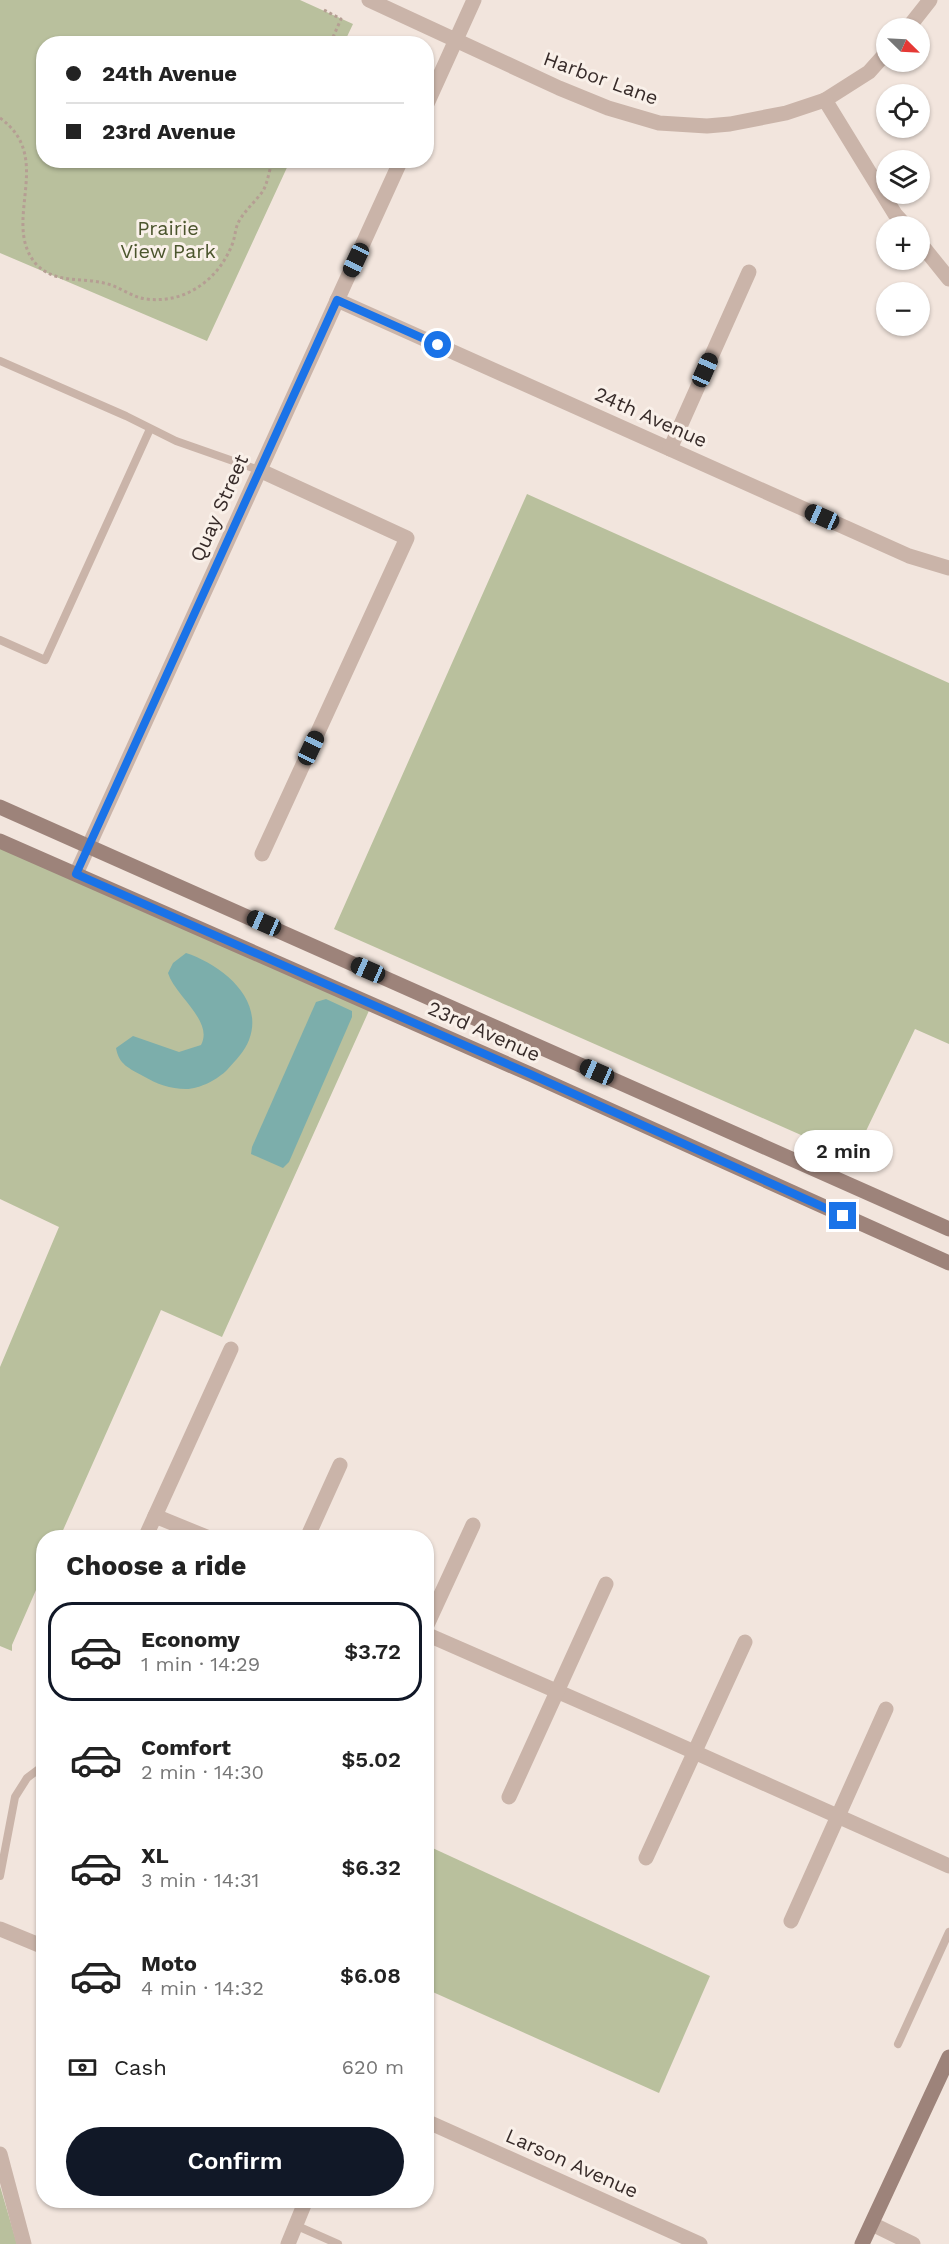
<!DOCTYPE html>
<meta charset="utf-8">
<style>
:root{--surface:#fff;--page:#f6f6f6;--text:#222;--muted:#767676;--line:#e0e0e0;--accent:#111827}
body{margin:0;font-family:"Work Sans",sans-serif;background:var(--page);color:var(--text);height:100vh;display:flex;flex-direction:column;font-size:22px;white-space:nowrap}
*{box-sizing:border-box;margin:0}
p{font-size:20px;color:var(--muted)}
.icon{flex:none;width:33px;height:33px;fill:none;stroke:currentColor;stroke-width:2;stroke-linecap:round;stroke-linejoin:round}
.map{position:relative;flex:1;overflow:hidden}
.details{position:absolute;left:36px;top:1530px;width:398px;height:678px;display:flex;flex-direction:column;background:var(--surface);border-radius:24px;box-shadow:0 2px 4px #0004}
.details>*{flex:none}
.top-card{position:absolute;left:36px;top:36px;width:398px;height:132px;border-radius:24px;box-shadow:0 2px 4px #0004;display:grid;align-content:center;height:132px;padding:0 30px;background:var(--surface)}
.needle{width:39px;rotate:114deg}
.controls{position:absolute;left:876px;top:18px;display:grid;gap:12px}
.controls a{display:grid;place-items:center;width:54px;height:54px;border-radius:50%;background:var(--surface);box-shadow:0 2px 4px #0004;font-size:30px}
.end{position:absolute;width:27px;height:27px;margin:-14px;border:8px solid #1a73e8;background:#fff;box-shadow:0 0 0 3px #fff}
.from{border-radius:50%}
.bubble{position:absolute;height:42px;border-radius:21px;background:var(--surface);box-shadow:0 2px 4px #0004;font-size:20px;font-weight:600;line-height:42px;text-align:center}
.car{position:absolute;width:18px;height:36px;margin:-18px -9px;border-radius:8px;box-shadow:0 0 4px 2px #0007;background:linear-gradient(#222 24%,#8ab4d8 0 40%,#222 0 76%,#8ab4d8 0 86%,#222 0)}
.top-card b{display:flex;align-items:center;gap:21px;height:57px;font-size:22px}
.top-card b+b{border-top:2px solid var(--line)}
.top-card i{width:15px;height:15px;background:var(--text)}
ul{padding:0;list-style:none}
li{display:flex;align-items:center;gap:18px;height:99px;margin:0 12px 9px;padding:0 18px;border:3px solid transparent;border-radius:24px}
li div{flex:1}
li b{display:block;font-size:22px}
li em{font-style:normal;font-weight:600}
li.selected{border-color:var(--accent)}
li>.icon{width:54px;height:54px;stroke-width:1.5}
h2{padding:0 30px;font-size:27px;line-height:72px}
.pay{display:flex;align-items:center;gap:15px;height:66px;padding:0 30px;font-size:22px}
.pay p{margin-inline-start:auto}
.cta{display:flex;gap:12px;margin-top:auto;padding:12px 30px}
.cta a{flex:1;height:69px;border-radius:36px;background:var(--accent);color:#fff;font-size:24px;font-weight:600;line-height:69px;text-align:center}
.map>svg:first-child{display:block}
</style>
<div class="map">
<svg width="949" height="2244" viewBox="0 0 949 2244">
<rect width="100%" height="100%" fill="#f2e5dd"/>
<g fill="#b9c09d">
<path d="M 0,0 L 300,0 L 353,24 L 344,43 L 44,44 L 44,160 L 290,161 L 207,341 L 0,253 Z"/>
<path d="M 527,494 L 949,683 L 949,1044 L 915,1029 L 853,1158 L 334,929 Z"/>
<path d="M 0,841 L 372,1004 L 222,1337 L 161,1310 L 60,1537 L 44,1538 L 43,1574 L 12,1645 L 12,1651 L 0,1646 L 0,1367 L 59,1227 L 0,1199 Z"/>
<path d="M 426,1845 L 710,1976 L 659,2093 L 426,1989 Z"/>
<path d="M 0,2186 L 17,2244 L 0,2244 Z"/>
</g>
<g fill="#7caeab">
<path d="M 186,953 C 220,964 265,998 249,1040 C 245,1051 235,1061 227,1070 C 218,1079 200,1089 186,1089 C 170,1089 157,1084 143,1076 C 129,1068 119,1065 116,1048 L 133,1036 L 179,1052 L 201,1045 C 214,1021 175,996 168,973 L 173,963 Z"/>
<path d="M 326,999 L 352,1011 L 352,1017 L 289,1162 L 283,1168 L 251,1154 L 252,1147 L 316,1002 Z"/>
</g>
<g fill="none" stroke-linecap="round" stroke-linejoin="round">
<g stroke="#b59e93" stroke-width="3" stroke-dasharray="3 3" stroke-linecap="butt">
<path d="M 324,10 L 341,19 L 330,44"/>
<path d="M 0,118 C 56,158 0,222 36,264 C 55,284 80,277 104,283 C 119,286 131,297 146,299 C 185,304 218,280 232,245 C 235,238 235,230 238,223 C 244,211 255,202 263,191 C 268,182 269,170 273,160"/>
</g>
<g stroke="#cab4a9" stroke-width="8">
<path d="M 0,361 L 126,416 L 176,441 L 259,470"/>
<path d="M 0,640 L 45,660 L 150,429"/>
<path d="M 0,1876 L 15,1797 L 27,1778 L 39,1769 L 44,1768"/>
<path d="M 898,2044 L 949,1932"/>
<path d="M 295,2225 L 338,2244"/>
</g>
<g stroke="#cab4a9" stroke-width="15">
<path d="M 369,0 L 559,88 L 608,108 L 659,123 L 707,126 L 730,124 L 786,113 L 825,100 L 869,72 L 886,53"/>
<path d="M 908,28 L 930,0"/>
<path d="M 825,100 L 895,214 L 906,226"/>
<path d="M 426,106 L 474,0"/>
<path d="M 920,243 L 949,279"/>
<path d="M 337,300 L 909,556 L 949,568"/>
<path d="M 670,449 L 749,272"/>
<path d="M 259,470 L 407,538 L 262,854"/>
<path d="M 76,874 L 401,160"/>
<path d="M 155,1516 L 209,1538"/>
<path d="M 145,1538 L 231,1349"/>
<path d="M 307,1538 L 340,1465"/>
<path d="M 426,1627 L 473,1525"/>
<path d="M 426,1634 L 625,1721 L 949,1866"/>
<path d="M 509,1797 L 606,1584"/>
<path d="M 646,1858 L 745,1642"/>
<path d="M 791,1921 L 886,1709"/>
<path d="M 0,1929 L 44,1947"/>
<path d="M 426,2121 L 700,2244"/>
<path d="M 0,2154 L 24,2244"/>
<path d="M 872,2224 L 913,2244"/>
<path d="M 288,2244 L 306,2200"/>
</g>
<g stroke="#9d837a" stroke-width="15">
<path d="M 0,807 L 949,1229"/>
<path d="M 0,841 L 530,1074 L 949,1263"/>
<path d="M 862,2244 L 949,2057"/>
</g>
</g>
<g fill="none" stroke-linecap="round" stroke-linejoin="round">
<path stroke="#1a73e8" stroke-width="8" d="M 438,345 L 337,300 L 76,874 L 530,1074 L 843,1216"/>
</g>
<g text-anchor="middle" stroke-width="6" stroke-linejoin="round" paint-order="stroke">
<g font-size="20" fill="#372b29" stroke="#f9f0e9">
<text transform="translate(601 78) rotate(20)" y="7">Harbor Lane</text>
<text transform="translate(651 417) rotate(24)" y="7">24th Avenue</text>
<text transform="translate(219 508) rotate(-66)" y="7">Quay Street</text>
<text transform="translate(484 1031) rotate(24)" y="7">23rd Avenue</text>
<text transform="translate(572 2163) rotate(24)" y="7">Larson Avenue</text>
</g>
<g font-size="20" fill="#4b552d" stroke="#f9f0e9">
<text x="168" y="235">Prairie<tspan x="168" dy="23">View Park</tspan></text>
</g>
</g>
</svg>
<div class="controls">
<a><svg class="needle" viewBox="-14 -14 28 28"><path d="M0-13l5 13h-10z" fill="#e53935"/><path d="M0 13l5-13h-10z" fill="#767676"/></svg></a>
<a><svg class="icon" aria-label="locate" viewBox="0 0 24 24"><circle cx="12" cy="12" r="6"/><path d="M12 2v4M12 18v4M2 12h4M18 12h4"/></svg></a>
<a><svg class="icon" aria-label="layers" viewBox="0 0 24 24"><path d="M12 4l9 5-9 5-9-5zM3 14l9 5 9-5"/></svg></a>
<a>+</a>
<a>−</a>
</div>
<i class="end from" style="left:438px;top:345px"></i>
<i class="end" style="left:843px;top:1216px"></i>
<div class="bubble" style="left:794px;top:1130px;width:99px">2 min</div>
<i class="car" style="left:356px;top:260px;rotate:205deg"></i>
<i class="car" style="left:705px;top:370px;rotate:24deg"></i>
<i class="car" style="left:822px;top:517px;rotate:294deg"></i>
<i class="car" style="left:311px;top:748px;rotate:25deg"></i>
<i class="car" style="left:264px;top:923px;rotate:294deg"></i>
<i class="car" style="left:368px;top:970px;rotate:294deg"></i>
<i class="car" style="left:597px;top:1072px;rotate:294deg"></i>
<div class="top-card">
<b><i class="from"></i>24th Avenue</b>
<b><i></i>23rd Avenue</b>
</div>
<section class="details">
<h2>Choose a ride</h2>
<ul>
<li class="selected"><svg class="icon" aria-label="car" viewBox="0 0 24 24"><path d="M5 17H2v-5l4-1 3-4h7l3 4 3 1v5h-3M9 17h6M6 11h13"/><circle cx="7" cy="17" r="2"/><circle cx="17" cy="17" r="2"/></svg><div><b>Economy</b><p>1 min · 14:29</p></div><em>$3.72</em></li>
<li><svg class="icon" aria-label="car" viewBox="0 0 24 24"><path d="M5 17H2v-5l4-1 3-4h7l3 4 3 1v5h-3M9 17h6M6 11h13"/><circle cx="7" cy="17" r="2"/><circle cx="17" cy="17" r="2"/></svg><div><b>Comfort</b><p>2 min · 14:30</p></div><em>$5.02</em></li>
<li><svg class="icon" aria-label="car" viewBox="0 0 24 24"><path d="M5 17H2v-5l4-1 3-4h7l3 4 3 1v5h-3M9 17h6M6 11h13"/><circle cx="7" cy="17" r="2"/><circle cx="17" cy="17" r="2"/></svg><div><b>XL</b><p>3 min · 14:31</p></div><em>$6.32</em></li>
<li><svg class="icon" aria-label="car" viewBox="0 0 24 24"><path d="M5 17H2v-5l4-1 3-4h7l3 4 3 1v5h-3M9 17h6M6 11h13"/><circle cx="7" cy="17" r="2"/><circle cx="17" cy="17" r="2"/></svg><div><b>Moto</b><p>4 min · 14:32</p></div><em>$6.08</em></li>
</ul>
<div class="pay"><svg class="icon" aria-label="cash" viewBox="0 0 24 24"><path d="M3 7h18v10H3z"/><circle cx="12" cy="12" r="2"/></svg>Cash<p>620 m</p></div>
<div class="cta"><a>Confirm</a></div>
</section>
</div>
